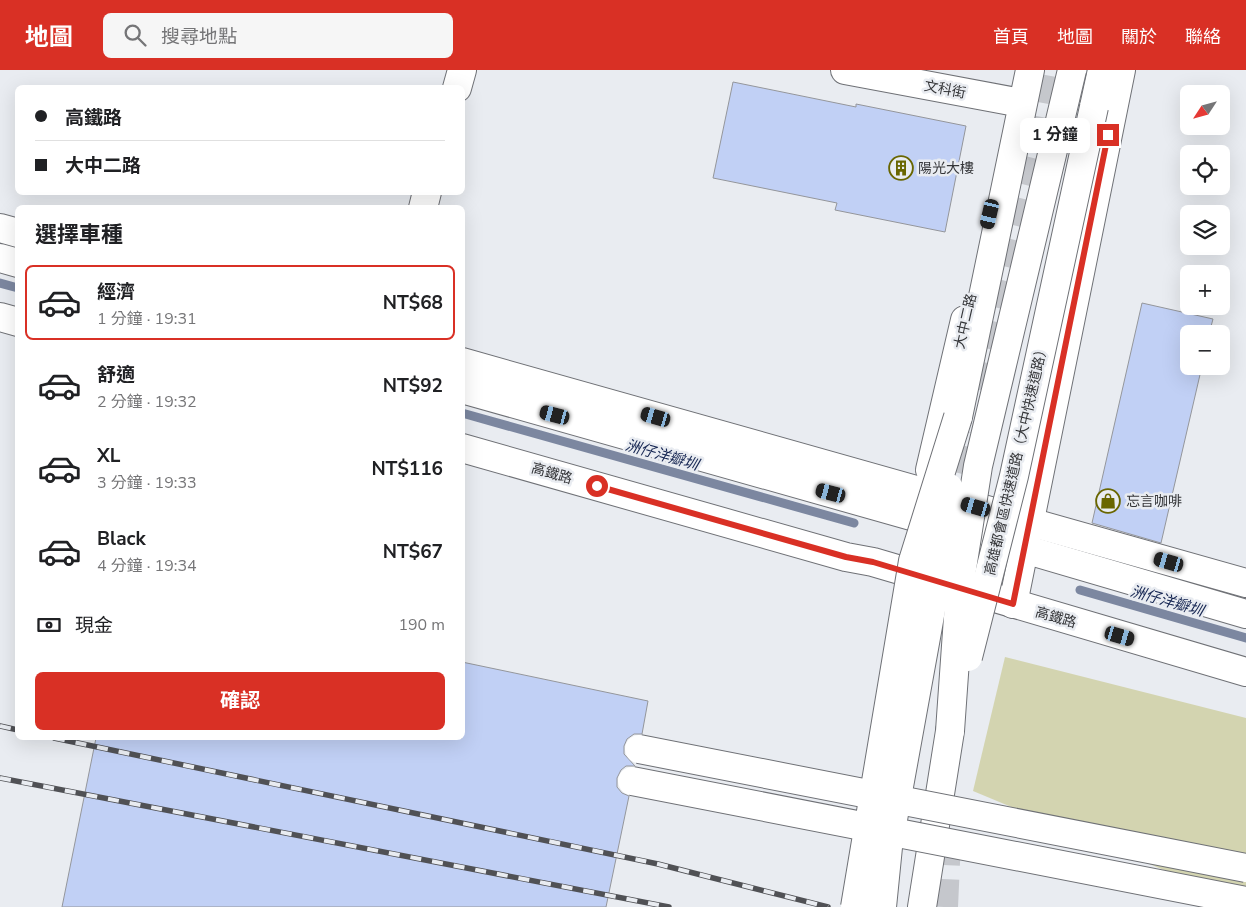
<!DOCTYPE html>
<html lang="zh-TW">
<meta charset="utf-8">
<style>
:root{--surface:#fff;--page:#f6f6f6;--text:#202124;--muted:#757577;--line:#e0e0e0;--accent:#d93025}
body{margin:0;font-family:"Nunito Sans","Noto Sans TC",sans-serif;background:var(--page);color:var(--text);height:100vh;display:flex;flex-direction:column;font-size:19px;white-space:nowrap}
*{box-sizing:border-box;margin:0}
p{font-size:16px;color:var(--muted)}
.icon{flex:none;width:28px;height:28px;fill:none;stroke:currentColor;stroke-width:2;stroke-linecap:round;stroke-linejoin:round}
.map{position:relative;flex:1;overflow:hidden}
.sheet{position:absolute;left:15px;top:135px;width:450px;height:535px;display:flex;flex-direction:column;background:var(--surface);border-radius:8px;box-shadow:0 5px 20px #0002}
.sheet>*{flex:none}
.top-card{position:absolute;left:15px;top:15px;width:450px;height:110px;border-radius:8px;box-shadow:0 5px 20px #0002;display:grid;align-content:center;height:110px;padding:0 20px;background:var(--surface)}
.needle{width:32px;rotate:234deg}
.tools{position:absolute;left:1180px;top:15px;display:grid;gap:10px}
.tools a{display:grid;place-items:center;width:50px;height:50px;border-radius:8px;background:var(--surface);box-shadow:0 5px 20px #0002;font-size:25px}
.end{position:absolute;width:22px;height:22px;margin:-11px;border:6px solid #d93025;background:#fff;box-shadow:0 0 0 2px #fff}
.from{border-radius:50%}
.bubble{position:absolute;height:35px;border-radius:8px;background:var(--surface);box-shadow:0 5px 20px #0002;font-size:16px;font-weight:700;line-height:35px;text-align:center}
.car{position:absolute;width:15px;height:30px;margin:-15px -8px;border-radius:6px;box-shadow:0 0 4px 1px #0007;background:linear-gradient(#222 24%,#8ab4d8 0 40%,#222 0 76%,#8ab4d8 0 86%,#222 0)}
.top-card b{display:flex;align-items:center;gap:18px;height:48px;font-size:19px}
.top-card b+b{border-top:1px solid var(--line)}
.top-card i{width:12px;height:12px;background:var(--text)}
ul{padding:0;list-style:none}
li{display:flex;align-items:center;gap:15px;height:75px;margin:0 10px 8px;padding:0 10px;border:2px solid transparent;border-radius:8px}
li div{flex:1}
li b{display:block;font-size:19px}
li em{font-style:normal;font-weight:700}
li.selected{border-color:var(--accent)}
li>.icon{width:45px;height:45px;stroke-width:1.5}
h2{padding:0 20px;font-size:22px;line-height:60px}
.pay{display:flex;align-items:center;gap:12px;height:55px;padding:0 20px;font-size:19px}
.pay p{margin-inline-start:auto}
.cta{display:flex;gap:10px;margin-top:auto;padding:10px 20px}
.cta a{flex:1;height:58px;border-radius:8px;background:var(--accent);color:#fff;font-size:20px;font-weight:700;line-height:58px;text-align:center}
header{display:flex;align-items:center;gap:30px;box-sizing:border-box;height:70px;padding:0 25px;background:var(--accent);color:#fff}
header strong{font-size:24px}
nav{display:flex;gap:28px;margin-inline-start:auto;font-size:18px}
.search{width:350px;height:45px;background:var(--page);display:flex;align-items:center;gap:12px;box-sizing:border-box;padding:0 18px;border-radius:8px;color:var(--muted);font-size:19px}
.map>svg:first-child{display:block}
</style>
<header>
<strong>地圖</strong>
<div class="search"><svg class="icon" aria-label="search" viewBox="0 0 24 24"><circle cx="10" cy="10" r="6"/><path d="M15 15l6 6"/></svg>搜尋地點</div>
<nav><a>首頁</a><a>地圖</a><a>關於</a><a>聯絡</a></nav>
</header>
<div class="map">
<svg width="1246" height="837" viewBox="0 0 1246 837">
<rect width="100%" height="100%" fill="#e9ecf1"/>
<path fill="#d3d4b0" d="M 1005,587 L 1246,648 L 1246,834 L 973,721 Z"/>
<g fill="none" stroke-linecap="round" stroke-linejoin="round">
<g stroke="#7c87a0" stroke-width="9">
<path d="M 0,213 L 18,218"/>
<path d="M 462,343 L 854,453"/>
<path d="M 1080,520 L 1246,568"/>
</g>
</g>
<g fill="#c1d0f5" stroke="#94969b">
<path d="M 733,12 L 856,37 L 856,34 L 966,56 L 945,162 L 835,140 L 837,133 L 713,108 Z"/>
<path d="M 1142,233 L 1213,249 L 1209,264 L 1189,264 L 1189,296 L 1202,296 L 1161,473 L 1092,453 Z"/>
<path d="M 462,592 L 648,631 L 642,664 L 634,664 L 627,669 L 624,676 L 624,684 L 635,696 L 626,696 L 621,700 L 617,708 L 617,717 L 622,723 L 629,726 L 606,837 L 62,837 L 96,668 L 462,668 Z"/>
</g>
<g fill="none" stroke-linecap="round" stroke-linejoin="round">
<g stroke="#c5c7cc" stroke-width="28" stroke-dasharray="28 14" stroke-linecap="butt">
<path d="M 976,319 L 1040,65 L 1052,0"/>
<path d="M 945,443 L 966,361"/>
<path d="M 944,837 L 948,749"/>
</g>
<g stroke="#6f7176" stroke-width="30">
<g id="minor">
<path d="M 845,0 L 1016,32"/>
<path d="M 457,18 L 462,0"/>
<path d="M 423,138 L 427,122"/>
<path d="M 0,158 L 18,163"/>
<path d="M 0,188 L 18,193"/>
<path d="M 0,247 L 18,252"/>
<path d="M 462,292 L 1246,513"/>
<path d="M 462,319 L 915,447 L 1246,544"/>
<path d="M 462,378 L 846,487 L 873,492 L 1246,602"/>
<path d="M 930,400 L 965,250"/>
<path d="M 1013,534 L 1121,0"/>
</g>
</g>
<g stroke="#6f7176" stroke-width="30">
<g id="highway">
<path d="M 1094,37 L 1102,0"/>
<path d="M 958,347 L 1030,0"/>
<path d="M 922,837 L 950,661"/>
</g>
</g>
<use href="#minor" stroke="#fff" stroke-width="28"/>
<use href="#highway" stroke="#fff" stroke-width="28"/>
<g stroke="#505155" stroke-width="5.5">
<g id="rail">
<path d="M 0,656 L 18,660"/>
<path d="M 54,668 L 658,794 L 828,837"/>
<path d="M 0,708 L 669,837"/>
</g>
</g>
<use href="#rail" stroke="#e9ecf1" stroke-width="4" stroke-dasharray="11" stroke-linecap="butt"/>
<g stroke="#6f7176" stroke-width="30" stroke-linecap="butt">
<g id="highway-bridge">
<path d="M 968,587 L 1014,406 L 1094,37"/>
<path d="M 950,661 L 961,505 L 978,396 L 1072,0"/>
<path d="M 639,679 L 1246,798"/>
<path d="M 632,711 L 1246,831"/>
<path d="M 855,837 L 913,491 L 958,347"/>
<path d="M 882,837 L 888,777 L 938,501 L 949,418"/>
</g>
</g>
<use href="#highway-bridge" stroke="#fff" stroke-width="28"/>
</g>
<g fill="none" stroke-linecap="round" stroke-linejoin="round">
<path stroke="#d93025" stroke-width="6" d="M 597,416 L 846,487 L 873,492 L 1013,534 L 1108,65"/>
</g>
<defs>
<g id="building-ring" transform="scale(1.25)"><circle r="9.5" fill="#e9ecf1" stroke="#696600" stroke-width="1.5"/><path d="M-4-6H4V6H1V3H-1V6H-4ZM-2.5-4.3h1.7v1.8h-1.7ZM.8-4.3h1.7v1.8H.8ZM-2.5-1h1.7V.8h-1.7ZM.8-1h1.7V.8H.8Z" fill="#696600"/></g>
<g id="shop-ring" transform="scale(1.25)"><circle r="9.5" fill="#e9ecf1" stroke="#696600" stroke-width="1.5"/><path d="M-5-2.5h2.3a2.7 3.5 0 0 1 5.4 0H5L5.5 6h-11ZM-1.5-2.5h3a1.5 2.3 0 0 0-3 0Z" fill="#696600"/></g>
</defs>
<g fill-rule="evenodd">
<use href="#building-ring" x="901" y="98"/>
<use href="#shop-ring" x="1108" y="431"/>
</g>
<g text-anchor="middle" stroke-width="5" stroke-linejoin="round" paint-order="stroke">
<g font-size="14" fill="#343538" stroke="#e9ecf1">
<text transform="translate(945 19) rotate(11)" y="5">文科街</text>
<text transform="translate(965 251) rotate(-77)" y="5">大中二路</text>
<text transform="translate(1016 389) rotate(-77)" y="5">高雄都會區快速道路（大中快速道路）</text>
<text transform="translate(552 403) rotate(16)" y="5">高鐵路</text>
<text transform="translate(1056 547) rotate(16)" y="5">高鐵路</text>
</g>
<g font-size="14" fill="#343538" stroke="#e9ecf1" text-anchor="start">
<text x="918" y="103">陽光大樓</text>
<text x="1126" y="436">忘言咖啡</text>
</g>
<g font-size="15" font-style="italic" fill="#162652" stroke="#e9ecf1">
<text transform="translate(662 385) rotate(16)" y="5">洲仔洋瓣圳</text>
<text transform="translate(1167 531) rotate(16)" y="5">洲仔洋瓣圳</text>
</g>
</g>
</svg>
<div class="tools">
<a><svg class="needle" viewBox="-14 -14 28 28"><path d="M0-13l5 13h-10z" fill="#e53935"/><path d="M0 13l5-13h-10z" fill="#757577"/></svg></a>
<a><svg class="icon" aria-label="locate" viewBox="0 0 24 24"><circle cx="12" cy="12" r="6"/><path d="M12 2v4M12 18v4M2 12h4M18 12h4"/></svg></a>
<a><svg class="icon" aria-label="layers" viewBox="0 0 24 24"><path d="M12 4l9 5-9 5-9-5zM3 14l9 5 9-5"/></svg></a>
<a>+</a>
<a>−</a>
</div>
<i class="end from" style="left:597px;top:416px"></i>
<i class="end" style="left:1108px;top:65px"></i>
<div class="bubble" style="left:1020px;top:48px;width:70px">1 分鐘</div>
<i class="car" style="left:990px;top:144px;rotate:193deg"></i>
<i class="car" style="left:555px;top:345px;rotate:285deg"></i>
<i class="car" style="left:656px;top:347px;rotate:286deg"></i>
<i class="car" style="left:831px;top:423px;rotate:285deg"></i>
<i class="car" style="left:976px;top:437px;rotate:286deg"></i>
<i class="car" style="left:1169px;top:492px;rotate:286deg"></i>
<i class="car" style="left:1120px;top:566px;rotate:106deg"></i>
<div class="top-card">
<b><i class="from"></i>高鐵路</b>
<b><i></i>大中二路</b>
</div>
<section class="sheet">
<h2>選擇車種</h2>
<ul>
<li class="selected"><svg class="icon" aria-label="car" viewBox="0 0 24 24"><path d="M5 17H2v-5l4-1 3-4h7l3 4 3 1v5h-3M9 17h6M6 11h13"/><circle cx="7" cy="17" r="2"/><circle cx="17" cy="17" r="2"/></svg><div><b>經濟</b><p>1 分鐘 · 19:31</p></div><em>NT$68</em></li>
<li><svg class="icon" aria-label="car" viewBox="0 0 24 24"><path d="M5 17H2v-5l4-1 3-4h7l3 4 3 1v5h-3M9 17h6M6 11h13"/><circle cx="7" cy="17" r="2"/><circle cx="17" cy="17" r="2"/></svg><div><b>舒適</b><p>2 分鐘 · 19:32</p></div><em>NT$92</em></li>
<li><svg class="icon" aria-label="car" viewBox="0 0 24 24"><path d="M5 17H2v-5l4-1 3-4h7l3 4 3 1v5h-3M9 17h6M6 11h13"/><circle cx="7" cy="17" r="2"/><circle cx="17" cy="17" r="2"/></svg><div><b>XL</b><p>3 分鐘 · 19:33</p></div><em>NT$116</em></li>
<li><svg class="icon" aria-label="car" viewBox="0 0 24 24"><path d="M5 17H2v-5l4-1 3-4h7l3 4 3 1v5h-3M9 17h6M6 11h13"/><circle cx="7" cy="17" r="2"/><circle cx="17" cy="17" r="2"/></svg><div><b>Black</b><p>4 分鐘 · 19:34</p></div><em>NT$67</em></li>
</ul>
<div class="pay"><svg class="icon" aria-label="cash" viewBox="0 0 24 24"><path d="M3 7h18v10H3z"/><circle cx="12" cy="12" r="2"/></svg>現金<p>190 m</p></div>
<div class="cta"><a>確認</a></div>
</section>
</div>
